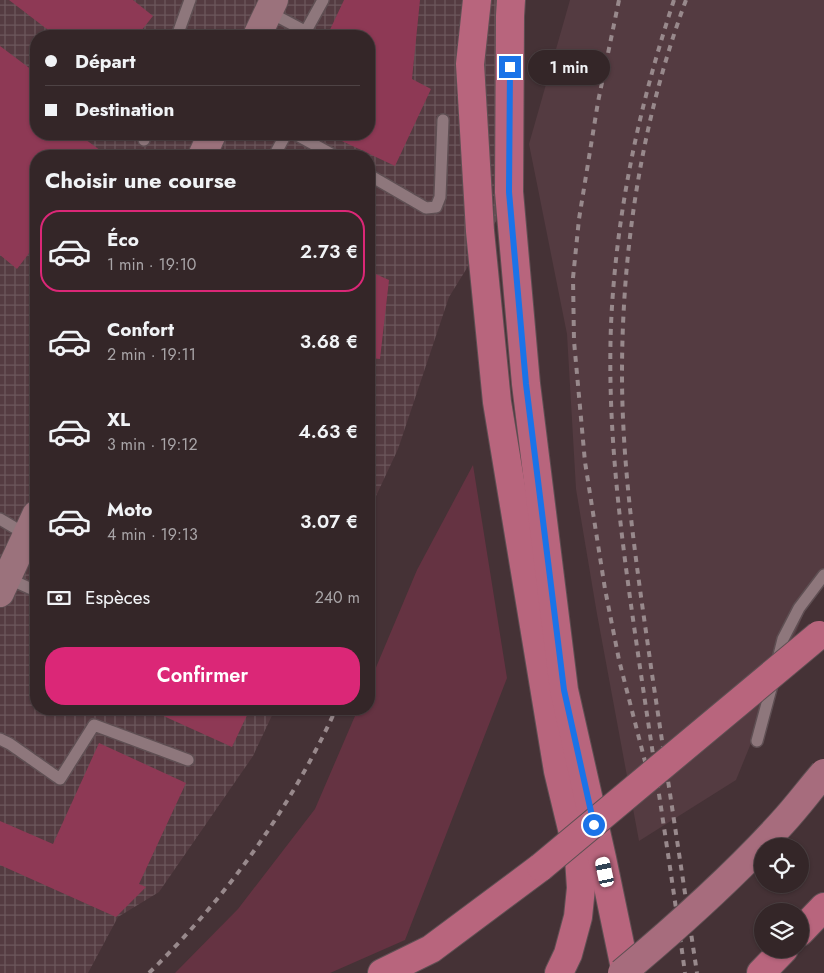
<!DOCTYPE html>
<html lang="fr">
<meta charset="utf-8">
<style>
:root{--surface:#342628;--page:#3f3234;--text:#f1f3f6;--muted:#a9a5a8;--line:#4e4345;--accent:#db2777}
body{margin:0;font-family:Jost,sans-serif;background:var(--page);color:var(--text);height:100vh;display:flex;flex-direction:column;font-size:19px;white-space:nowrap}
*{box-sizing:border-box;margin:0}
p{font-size:16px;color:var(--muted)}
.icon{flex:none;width:28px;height:28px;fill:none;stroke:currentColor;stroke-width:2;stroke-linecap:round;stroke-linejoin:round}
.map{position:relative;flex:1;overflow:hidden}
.side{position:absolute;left:30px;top:150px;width:345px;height:565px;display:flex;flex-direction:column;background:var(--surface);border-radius:20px;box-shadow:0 1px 4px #0004,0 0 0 1px var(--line)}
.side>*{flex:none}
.top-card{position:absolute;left:30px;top:30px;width:345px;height:110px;border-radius:20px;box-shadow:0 1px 4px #0004,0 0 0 1px var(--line);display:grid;align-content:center;height:110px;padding:0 15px;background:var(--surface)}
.controls{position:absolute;left:754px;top:838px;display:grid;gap:10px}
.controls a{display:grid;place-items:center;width:55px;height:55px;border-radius:50%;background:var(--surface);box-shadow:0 1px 4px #0004,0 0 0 1px var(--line);font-size:25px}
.end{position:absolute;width:22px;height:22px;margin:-11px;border:6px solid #1a73e8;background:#fff;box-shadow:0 0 0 2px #fff}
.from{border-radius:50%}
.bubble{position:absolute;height:35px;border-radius:18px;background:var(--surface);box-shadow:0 1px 4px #0004,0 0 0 1px var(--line);font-size:16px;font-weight:600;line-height:35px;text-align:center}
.car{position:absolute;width:15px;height:30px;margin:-15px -8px;border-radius:6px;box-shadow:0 0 4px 1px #0007;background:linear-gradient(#fff 24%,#345 0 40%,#fff 0 76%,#345 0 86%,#fff 0)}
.top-card b{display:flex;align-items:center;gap:18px;height:48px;font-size:19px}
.top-card b+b{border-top:1px solid var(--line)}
.top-card i{width:12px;height:12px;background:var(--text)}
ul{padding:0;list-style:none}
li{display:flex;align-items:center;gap:15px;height:82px;margin:0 10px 8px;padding:0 5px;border:2px solid transparent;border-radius:20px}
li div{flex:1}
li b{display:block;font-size:19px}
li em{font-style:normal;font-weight:600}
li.current{border-color:var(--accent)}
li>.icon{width:45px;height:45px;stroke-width:1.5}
h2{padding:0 15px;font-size:22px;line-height:60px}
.pay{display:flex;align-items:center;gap:12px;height:55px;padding:0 15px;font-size:19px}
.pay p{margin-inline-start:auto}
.primary-button{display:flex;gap:10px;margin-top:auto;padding:10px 15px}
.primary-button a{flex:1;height:58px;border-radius:20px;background:var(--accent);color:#fff;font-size:20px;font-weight:600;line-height:58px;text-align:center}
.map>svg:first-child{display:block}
</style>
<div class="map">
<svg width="824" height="973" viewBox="0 0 824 973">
<defs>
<pattern id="industrial-grid" width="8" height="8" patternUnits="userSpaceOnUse" patternTransform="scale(1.25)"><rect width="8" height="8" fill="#543b41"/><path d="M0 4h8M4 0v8" fill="none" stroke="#6c575c"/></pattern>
</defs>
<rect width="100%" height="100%" fill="#453236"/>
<path fill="#543b41" d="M 570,0 L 824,0 L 824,582 L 806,608 L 736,780 L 639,841 L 597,614 L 576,489 L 567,334 L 529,144 Z"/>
<path fill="url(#industrial-grid)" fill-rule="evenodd" d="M 0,0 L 519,0 L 521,181 L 449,297 L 398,449 L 369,511 L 369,156 L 36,156 L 36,709 L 275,709 L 253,756 L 159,892 L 118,917 L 88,973 L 0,973 ZM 36,36 L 369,36 L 369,134 L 36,134 Z"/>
<path fill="#653342" d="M 473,465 L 507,678 L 405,940 L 330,973 L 175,973 L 238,909 L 315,809 L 358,709 L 369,709 L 369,684 L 417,570 Z"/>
<g fill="#8e3955">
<path d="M 9,0 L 133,0 L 153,16 L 137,36 L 56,36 Z"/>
<path d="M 344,0 L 420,0 L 412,79 L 431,89 L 395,166 L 327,134 L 369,134 L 369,36 L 327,36 Z"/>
<path d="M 0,46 L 36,73 L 36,134 L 78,134 L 108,156 L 36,156 L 36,244 L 17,269 L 0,255 Z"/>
<path d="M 369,271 L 389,280 L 380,359 L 369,358 Z"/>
<path d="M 148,709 L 250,709 L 232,747 Z"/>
<path d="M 99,743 L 186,783 L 139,884 L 146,887 L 116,917 L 0,865 L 0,821 L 53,844 Z"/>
</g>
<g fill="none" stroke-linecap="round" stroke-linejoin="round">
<g stroke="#5f4f53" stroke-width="14">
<g id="lane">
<path d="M 269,12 L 303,30 L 307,29 L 323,0"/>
<path d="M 177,36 L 190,0"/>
<path d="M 295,134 L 335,156"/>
<path d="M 144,140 L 145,134"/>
<path d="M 274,156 L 286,134"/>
<path d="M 369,175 L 426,208 L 436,207 L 440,197 L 443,120"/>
<path d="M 0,519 L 27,535"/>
<path d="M 7,578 L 36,591"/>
<path d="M 777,663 L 783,639 L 799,608 L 824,575"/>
<path d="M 0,739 L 10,744 L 60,779 L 94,725 L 188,760"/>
<path d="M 757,741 L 773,681"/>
</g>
</g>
<g stroke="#5f4f53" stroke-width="30">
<g id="secondary">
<path d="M 257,36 L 274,0"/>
<path d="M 202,156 L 212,134"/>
<path d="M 0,593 L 36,515"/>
</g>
</g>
<g stroke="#5f4f53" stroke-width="30">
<g id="highway">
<path d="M 477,0 L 470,64 L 480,231 L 497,402 L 558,771 L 579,858 L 581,888 L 578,917 L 568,954 L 559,973"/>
<path d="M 511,0 L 510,16 L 509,192 L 526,384 L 564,690 L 602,858 L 626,973"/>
<path d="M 800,932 L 824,907"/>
<path d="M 382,973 L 431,949 L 541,867"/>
<path d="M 761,973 L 784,949"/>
</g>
</g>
<use href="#lane" stroke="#8e777c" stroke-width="11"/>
<use href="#secondary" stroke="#9b727c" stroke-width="28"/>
<use href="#highway" stroke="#b8657d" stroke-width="28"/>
<g stroke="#98898c" stroke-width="4" stroke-dasharray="6 6" stroke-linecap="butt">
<path d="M 619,0 L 598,102 L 579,219 L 573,278 L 574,341 L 585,462 L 605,589 L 619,660 L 650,781"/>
<path d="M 674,0 C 639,106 616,213 611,325 C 607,430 621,536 636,640 C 652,751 670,862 685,973"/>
<path d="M 686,0 C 642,119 622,247 622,374 C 622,474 638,575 652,674 C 667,774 682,873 697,973"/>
<path d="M 149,973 C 228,896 290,809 336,709"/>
</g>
<g stroke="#5f4f53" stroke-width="30" stroke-linecap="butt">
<path id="primary-bridge" d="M 622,973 C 678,926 733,877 782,823 C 797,807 810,789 824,773"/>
</g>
<g stroke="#5f4f53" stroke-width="30" stroke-linecap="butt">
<path id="highway-bridge" d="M 541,867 L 819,635"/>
</g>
<use href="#primary-bridge" stroke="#a76c7d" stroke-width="28"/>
<use href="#highway-bridge" stroke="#b8657d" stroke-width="28"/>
</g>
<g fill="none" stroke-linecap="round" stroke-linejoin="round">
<path stroke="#1a73e8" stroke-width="6" d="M 510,67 L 509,192 L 526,384 L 564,690 L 594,825"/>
</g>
</svg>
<div class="controls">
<a><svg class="icon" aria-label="locate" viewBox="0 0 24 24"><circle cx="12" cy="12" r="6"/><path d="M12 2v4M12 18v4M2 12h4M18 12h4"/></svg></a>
<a><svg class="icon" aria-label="layers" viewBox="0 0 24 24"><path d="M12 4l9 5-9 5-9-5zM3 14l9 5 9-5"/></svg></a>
</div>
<i class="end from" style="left:594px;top:825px"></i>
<i class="end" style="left:510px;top:67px"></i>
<div class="bubble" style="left:528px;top:50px;width:82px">1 min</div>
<i class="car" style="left:605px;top:872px;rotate:348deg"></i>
<div class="top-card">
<b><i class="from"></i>Départ</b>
<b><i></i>Destination</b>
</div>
<section class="side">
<h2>Choisir une course</h2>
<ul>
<li class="current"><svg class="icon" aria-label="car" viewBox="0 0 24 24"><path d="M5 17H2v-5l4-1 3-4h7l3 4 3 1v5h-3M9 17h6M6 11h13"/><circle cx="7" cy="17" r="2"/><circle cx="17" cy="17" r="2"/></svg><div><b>Éco</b><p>1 min · 19:10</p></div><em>2.73 €</em></li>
<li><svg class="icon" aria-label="car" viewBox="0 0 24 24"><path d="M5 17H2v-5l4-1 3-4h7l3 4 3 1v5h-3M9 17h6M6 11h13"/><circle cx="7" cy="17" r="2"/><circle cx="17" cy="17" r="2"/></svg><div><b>Confort</b><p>2 min · 19:11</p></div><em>3.68 €</em></li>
<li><svg class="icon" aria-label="car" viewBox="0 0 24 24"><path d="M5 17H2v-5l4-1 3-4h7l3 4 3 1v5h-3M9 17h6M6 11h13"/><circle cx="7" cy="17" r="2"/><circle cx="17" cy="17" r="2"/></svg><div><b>XL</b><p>3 min · 19:12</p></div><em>4.63 €</em></li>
<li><svg class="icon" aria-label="car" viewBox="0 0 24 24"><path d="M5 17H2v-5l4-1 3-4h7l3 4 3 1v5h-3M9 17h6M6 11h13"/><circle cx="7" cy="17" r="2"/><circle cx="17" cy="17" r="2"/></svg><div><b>Moto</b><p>4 min · 19:13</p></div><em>3.07 €</em></li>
</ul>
<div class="pay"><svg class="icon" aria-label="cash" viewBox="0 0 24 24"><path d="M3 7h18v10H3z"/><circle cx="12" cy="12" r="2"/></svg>Espèces<p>240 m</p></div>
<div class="primary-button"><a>Confirmer</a></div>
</section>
</div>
